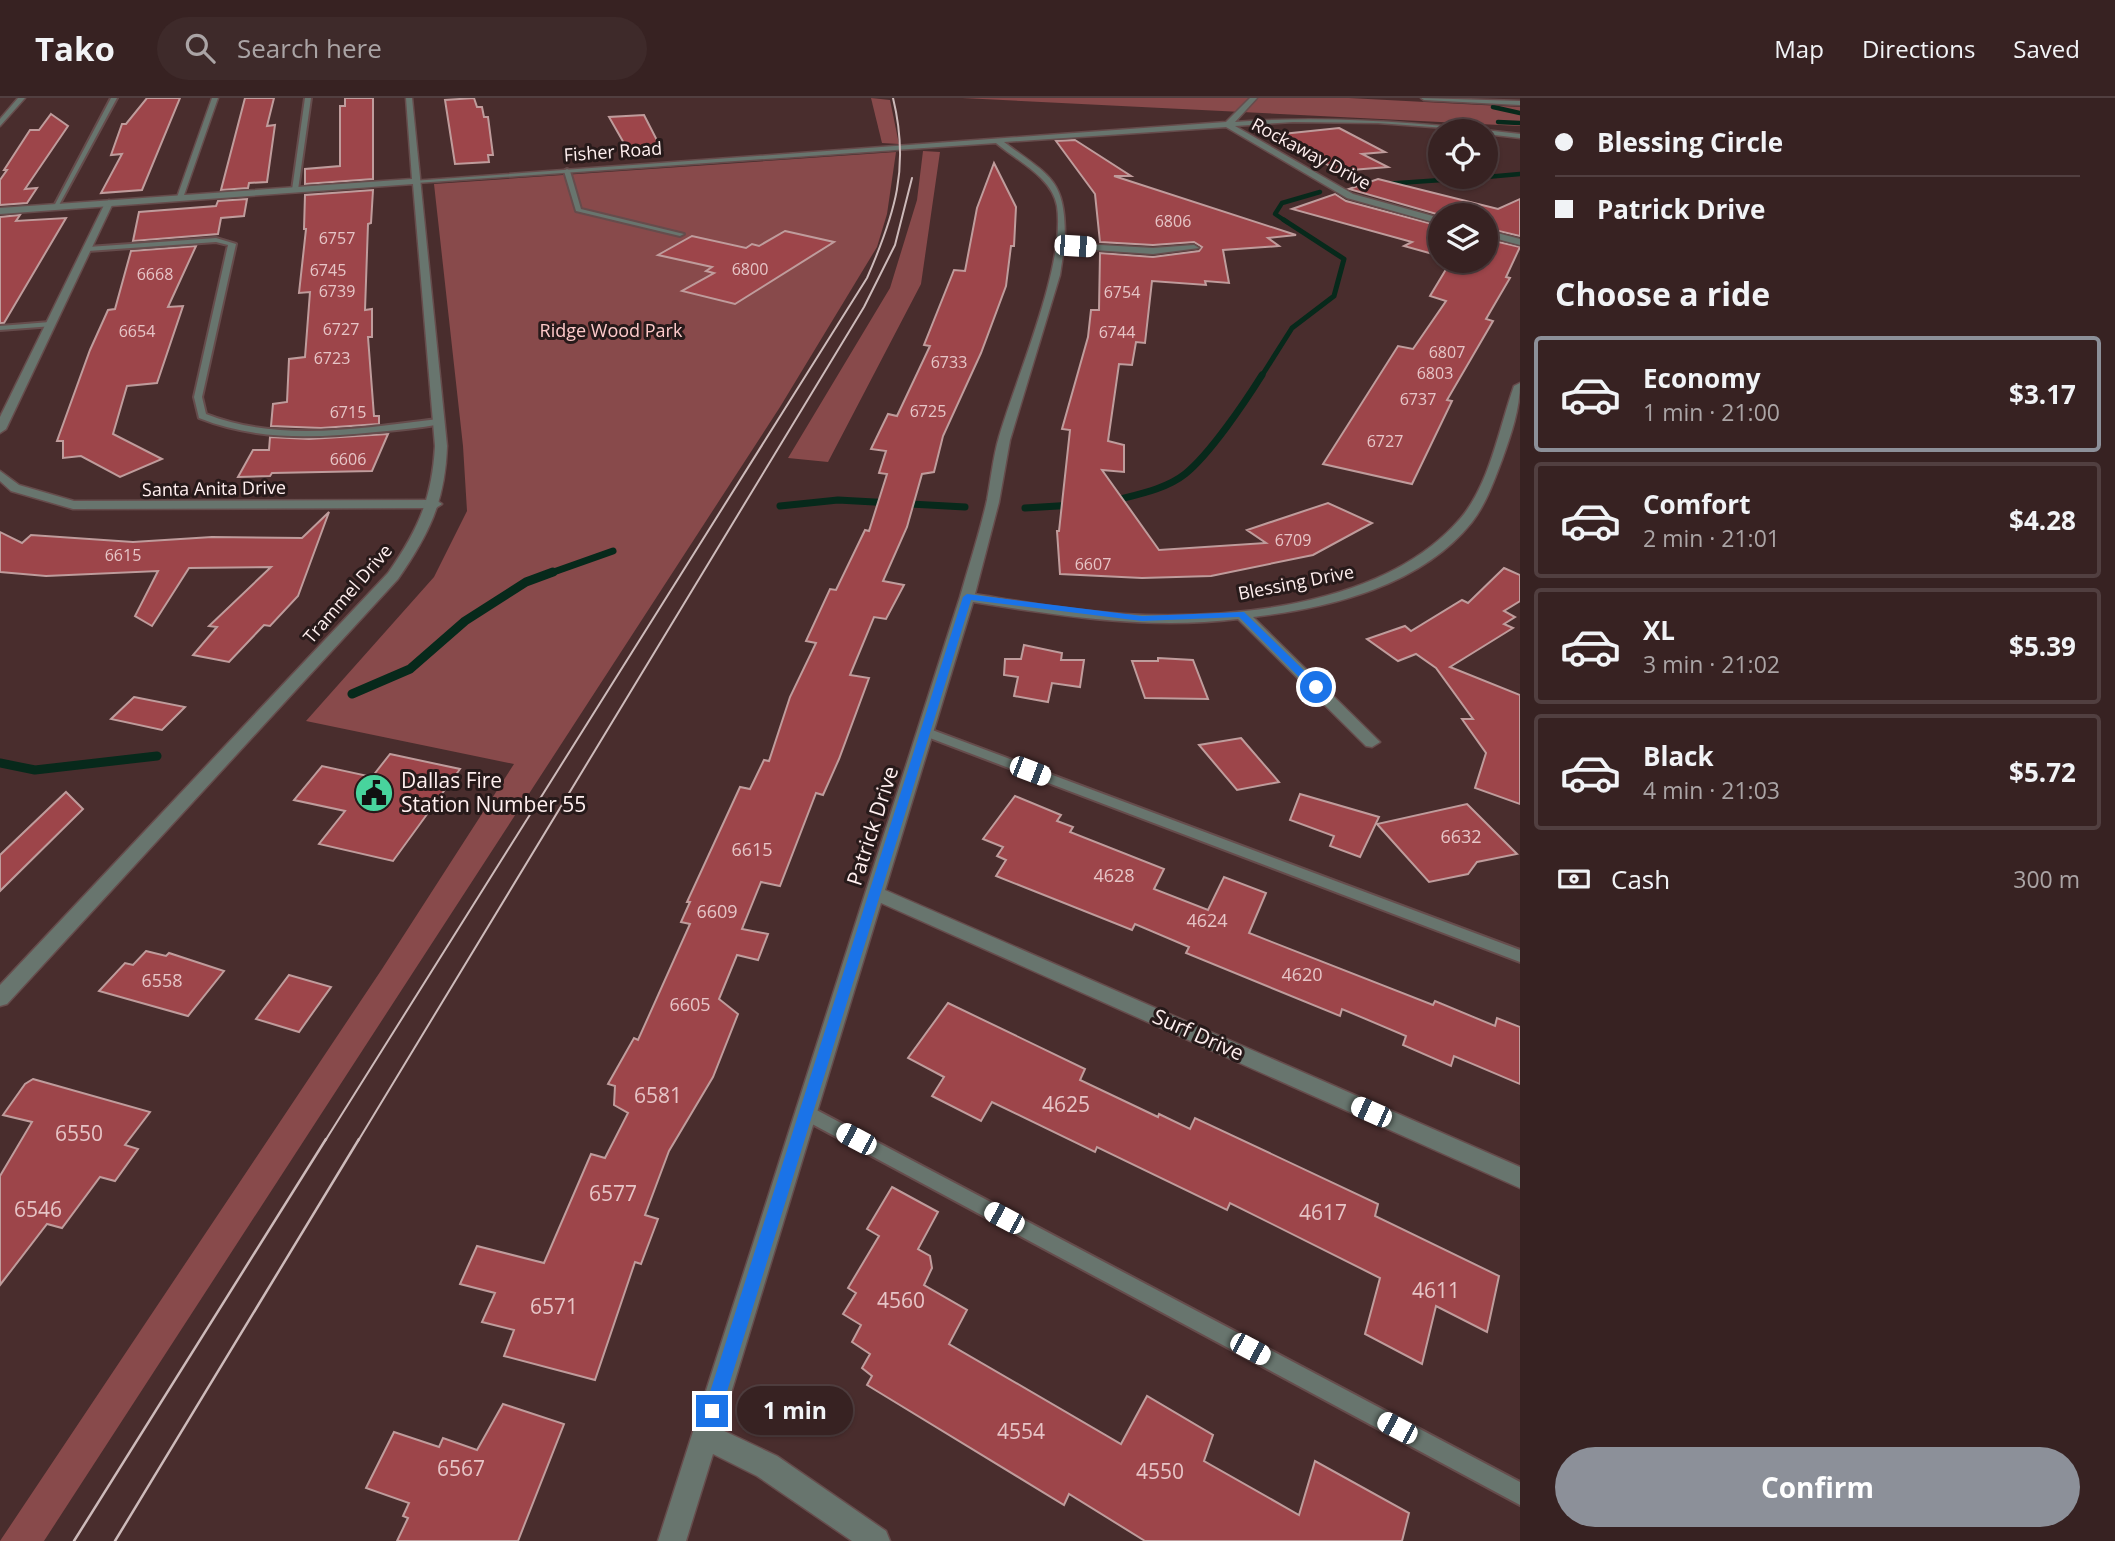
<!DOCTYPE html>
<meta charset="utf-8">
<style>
:root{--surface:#372222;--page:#3e2a2a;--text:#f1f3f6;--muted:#aaa4a5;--line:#513f40;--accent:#8c9099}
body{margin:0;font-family:"Open Sans",sans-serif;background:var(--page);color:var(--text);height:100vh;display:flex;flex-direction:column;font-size:26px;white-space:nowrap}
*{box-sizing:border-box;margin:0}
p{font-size:23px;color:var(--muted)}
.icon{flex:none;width:38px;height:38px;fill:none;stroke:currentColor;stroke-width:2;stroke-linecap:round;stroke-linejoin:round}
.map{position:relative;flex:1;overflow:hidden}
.side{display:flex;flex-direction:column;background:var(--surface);width:595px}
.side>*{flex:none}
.hud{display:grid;align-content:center;height:154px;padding:0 35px;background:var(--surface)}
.fabs{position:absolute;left:1428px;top:21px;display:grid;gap:14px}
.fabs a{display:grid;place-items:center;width:70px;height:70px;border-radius:50%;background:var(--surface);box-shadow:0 2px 5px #0004,0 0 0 2px var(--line);font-size:35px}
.end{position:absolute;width:32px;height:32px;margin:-16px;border:9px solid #1a73e8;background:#fff;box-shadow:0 0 0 4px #fff}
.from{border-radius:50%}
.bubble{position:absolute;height:49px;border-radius:24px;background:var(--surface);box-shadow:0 2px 5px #0004,0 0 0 2px var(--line);font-size:23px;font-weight:700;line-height:49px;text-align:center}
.car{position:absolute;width:21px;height:42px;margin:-21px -10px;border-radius:9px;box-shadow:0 0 5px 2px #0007;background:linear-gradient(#fff 24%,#345 0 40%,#fff 0 76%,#345 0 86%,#fff 0)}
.hud b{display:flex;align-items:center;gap:24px;height:66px;font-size:26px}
.hud b+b{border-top:2px solid var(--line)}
.hud i{width:18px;height:18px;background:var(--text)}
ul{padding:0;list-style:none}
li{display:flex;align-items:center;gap:21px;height:116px;margin:0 14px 10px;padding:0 21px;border:4px solid var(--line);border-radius:7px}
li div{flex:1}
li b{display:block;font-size:26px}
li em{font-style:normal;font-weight:700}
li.current{border-color:var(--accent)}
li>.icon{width:63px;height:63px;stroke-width:1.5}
h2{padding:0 35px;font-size:32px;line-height:84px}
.pay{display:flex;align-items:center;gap:18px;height:77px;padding:0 35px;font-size:26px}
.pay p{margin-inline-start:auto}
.primary-button{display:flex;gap:14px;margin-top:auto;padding:14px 35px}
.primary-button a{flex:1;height:80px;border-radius:42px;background:var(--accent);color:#fff;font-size:28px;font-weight:700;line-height:80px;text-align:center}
header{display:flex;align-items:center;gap:42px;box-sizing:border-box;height:98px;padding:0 35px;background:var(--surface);border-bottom:2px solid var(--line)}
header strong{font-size:33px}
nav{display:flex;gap:38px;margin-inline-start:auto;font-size:24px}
.search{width:490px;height:63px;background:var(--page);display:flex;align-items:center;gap:18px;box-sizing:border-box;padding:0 24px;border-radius:38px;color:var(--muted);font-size:26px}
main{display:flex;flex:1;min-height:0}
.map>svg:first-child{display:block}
</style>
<header>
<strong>Tako</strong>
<div class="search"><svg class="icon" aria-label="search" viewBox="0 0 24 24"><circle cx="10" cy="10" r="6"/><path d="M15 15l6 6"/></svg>Search here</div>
<nav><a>Map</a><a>Directions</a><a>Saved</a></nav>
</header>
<main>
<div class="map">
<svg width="1520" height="1443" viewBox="0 0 1520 1443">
<rect width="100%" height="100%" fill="#492d2d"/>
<g fill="#884a4b">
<path d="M 871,0 L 890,2 L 899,46 L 882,45 Z"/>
<path d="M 962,0 L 1349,0 L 1520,9 L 1520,28 Z"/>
<path d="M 923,53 L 940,54 L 921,186 L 828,364 L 788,360 L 890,190 L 917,102 Z"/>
<path d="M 896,54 L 887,116 L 877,149 L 780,309 L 44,1443 L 0,1443 L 382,871 L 514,666 L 306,623 L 434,479 L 467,413 L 463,348 L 434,86 Z"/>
</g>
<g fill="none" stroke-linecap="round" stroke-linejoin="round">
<g stroke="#07291b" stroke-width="4.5">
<path d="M 1493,9 L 1520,15"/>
<path d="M 1498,24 L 1520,25"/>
<path d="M 1486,79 L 1520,76"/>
<path d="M 1384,86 L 1485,79"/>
<path d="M 1287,124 L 1275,116 L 1282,105 L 1320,94"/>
</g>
<path stroke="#07291b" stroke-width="5" d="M 1261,279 L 1292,230 L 1334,198 L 1344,161 L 1284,122"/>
<g stroke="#07291b" stroke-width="7">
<path d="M 1109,404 C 1134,397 1165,392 1185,376 C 1210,356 1245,304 1262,277"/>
<path d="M 780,408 L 838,402 L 965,409"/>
<path d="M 1025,410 L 1074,407"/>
<path d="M 548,476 L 613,453"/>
</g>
<g stroke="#07291b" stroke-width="9">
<path d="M 352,596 L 410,571 L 465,523 L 526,484 L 553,474"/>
<path d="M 0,665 L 35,672 L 157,658"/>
</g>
</g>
<g fill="#9d454a" stroke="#bf9c9c" stroke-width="2">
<path d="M 147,0 L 180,0 L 142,92 L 101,95 L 122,56 L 111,57 L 122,26 L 126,26 Z"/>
<path d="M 245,0 L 274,0 L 267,28 L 275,27 L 267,84 L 249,85 L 248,90 L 221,92 Z"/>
<path d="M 345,0 L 373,0 L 373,81 L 305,86 L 305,71 L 340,68 L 340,8 L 345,8 Z"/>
<path d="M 474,0 L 477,9 L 482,9 L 484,19 L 488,19 L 493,57 L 488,57 L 489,64 L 455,66 L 445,2 Z"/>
<path d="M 51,16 L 68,28 L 25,91 L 37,90 L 27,105 L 0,107 L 0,82 L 7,72 L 4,72 L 30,32 L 39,32 Z"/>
<path d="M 644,17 L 662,52 L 629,54 L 609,19 Z"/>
<path d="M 1339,30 L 1385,54 L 1362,56 L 1388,69 L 1339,73 L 1273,37 Z"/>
<path d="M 1075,42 L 1131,78 L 1114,78 L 1296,137 L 1268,140 L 1279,148 L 1223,152 L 1229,185 L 1205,183 L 1206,187 L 1152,183 L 1145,245 L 1136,244 L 1132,267 L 1119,266 L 1108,343 L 1124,347 L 1124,374 L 1102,372 L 1159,452 L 1266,445 L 1247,432 L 1328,405 L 1372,425 L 1313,457 L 1211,478 L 1142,480 L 1060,476 L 1057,433 L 1059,433 L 1070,332 L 1062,331 L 1088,239 L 1091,212 L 1099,212 L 1100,155 L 1153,159 L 1199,153 L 1202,149 L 1194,144 L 1153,147 L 1100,144 L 1095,96 L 1056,43 Z"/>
<path d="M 994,65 L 1016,109 L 1014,148 L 1011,148 L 1006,188 L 981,255 L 943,338 L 934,374 L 922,376 L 907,429 L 883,483 L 904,487 L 886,521 L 874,519 L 850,577 L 869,580 L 839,661 L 823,697 L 816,695 L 780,788 L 761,784 L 742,831 L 768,836 L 758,862 L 737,857 L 719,901 L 738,916 L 713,979 L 669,1053 L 645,1117 L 658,1121 L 641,1166 L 635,1164 L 595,1282 L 504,1258 L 514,1232 L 482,1224 L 495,1195 L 460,1186 L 477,1148 L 544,1165 L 591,1056 L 605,1060 L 628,1015 L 614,1007 L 615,988 L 608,986 L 634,940 L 638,942 L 690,826 L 681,824 L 690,804 L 687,804 L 740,689 L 750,691 L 764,662 L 769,663 L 790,599 L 816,545 L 806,543 L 830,491 L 836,492 L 865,432 L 869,433 L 887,376 L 879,375 L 886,353 L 871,351 L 888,316 L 897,318 L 930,248 L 924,247 L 954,172 L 965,173 L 977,110 Z"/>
<path d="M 1378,81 L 1498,111 L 1520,101 L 1520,138 L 1486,130 L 1486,117 L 1440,117 L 1349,91 Z"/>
<path d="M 373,92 L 371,125 L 368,126 L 365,212 L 372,211 L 372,239 L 368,239 L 374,318 L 379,318 L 379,326 L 321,330 L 271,328 L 273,306 L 287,304 L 289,261 L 305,259 L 310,194 L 299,195 L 306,131 L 304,131 L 305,97 Z"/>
<path d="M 1335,96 L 1346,103 L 1440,128 L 1440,158 L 1404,148 L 1412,144 L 1292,111 Z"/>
<path d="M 247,101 L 244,118 L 221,120 L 218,136 L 133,143 L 139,114 L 216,108 L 218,103 Z"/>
<path d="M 20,117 L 16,123 L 66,120 L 4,225 L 0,225 L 0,119 Z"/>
<path d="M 785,133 L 834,144 L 735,206 L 682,193 L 714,175 L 706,173 L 712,169 L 658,157 L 692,138 L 746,150 L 752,146 L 759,148 Z"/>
<path d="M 1486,141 L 1520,149 L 1506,179 L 1510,180 L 1486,221 L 1493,223 L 1447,302 L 1452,303 L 1412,386 L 1323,366 L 1398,248 L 1413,251 L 1446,203 L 1430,198 L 1451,163 L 1486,163 Z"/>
<path d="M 196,148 L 168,209 L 183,208 L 157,285 L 127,288 L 113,336 L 162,361 L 120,379 L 81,358 L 63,360 L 63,343 L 57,343 L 90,252 L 108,212 L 115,211 L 131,153 Z"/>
<path d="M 388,336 L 372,373 L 272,375 L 270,378 L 238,379 L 253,352 L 269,352 L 270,339 L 309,341 Z"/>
<path d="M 329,414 L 298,498 L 270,528 L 264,527 L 229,564 L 193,557 L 217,529 L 209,528 L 271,469 L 189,470 L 152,528 L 135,518 L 158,473 L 46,478 L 0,474 L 0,434 L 22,445 L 31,437 L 133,444 L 212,439 L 302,440 Z"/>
<path d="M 1504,470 L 1520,477 L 1520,503 L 1504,513 L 1515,519 L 1504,526 L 1513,530 L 1450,569 L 1520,597 L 1520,706 L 1475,690 L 1486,655 L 1462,621 L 1473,621 L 1436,570 L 1416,556 L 1398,563 L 1367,541 L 1405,528 L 1411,533 L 1462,502 L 1468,505 Z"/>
<path d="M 1024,547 L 1062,555 L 1061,562 L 1084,562 L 1080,589 L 1052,585 L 1048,604 L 1014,598 L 1018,579 L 1004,577 L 1005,561 L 1021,561 Z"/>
<path d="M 1158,560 L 1193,562 L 1208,601 L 1145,600 L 1132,563 L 1158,563 Z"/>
<path d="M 134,599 L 185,609 L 162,632 L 111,621 Z"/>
<path d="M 1241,640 L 1279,684 L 1237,692 L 1199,647 Z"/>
<path d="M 390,656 L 460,671 L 393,763 L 319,746 L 345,713 L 294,702 L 322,668 L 372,679 Z"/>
<path d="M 66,694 L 83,711 L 0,793 L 0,757 Z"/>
<path d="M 1300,696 L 1379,719 L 1360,759 L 1330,748 L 1334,738 L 1290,722 Z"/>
<path d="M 1015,698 L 1061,717 L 1057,723 L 1073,729 L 1070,734 L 1164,771 L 1154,791 L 1208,812 L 1224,779 L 1266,795 L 1249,835 L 1433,907 L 1435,903 L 1495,928 L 1497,920 L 1520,929 L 1520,986 L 1454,958 L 1451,968 L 1403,947 L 1406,938 L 1342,911 L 1340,918 L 1186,855 L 1189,849 L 1135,826 L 1132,832 L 996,778 L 1006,762 L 997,758 L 1003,749 L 983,741 Z"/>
<path d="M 1467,706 L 1517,756 L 1477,764 L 1468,776 L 1429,784 L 1377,726 Z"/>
<path d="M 146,853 L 166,858 L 169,855 L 224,873 L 188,918 L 99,893 L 125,865 L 133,867 Z"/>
<path d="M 289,877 L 331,889 L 299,934 L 256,921 Z"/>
<path d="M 948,905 L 1085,971 L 1080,982 L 1158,1019 L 1159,1016 L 1190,1031 L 1195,1020 L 1378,1106 L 1375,1118 L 1499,1178 L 1487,1234 L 1436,1208 L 1422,1266 L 1365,1236 L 1380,1180 L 1230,1105 L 1227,1112 L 1097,1049 L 1095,1054 L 992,1004 L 981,1023 L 932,998 L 944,979 L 908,960 Z"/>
<path d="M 33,981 L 150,1014 L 125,1047 L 138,1051 L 115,1083 L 100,1079 L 62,1130 L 47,1126 L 0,1187 L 0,1078 L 32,1024 L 3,1017 L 25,986 Z"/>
<path d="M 892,1089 L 938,1114 L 918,1151 L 930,1158 L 932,1170 L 924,1187 L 967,1212 L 949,1246 L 1121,1346 L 1147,1298 L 1213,1337 L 1204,1363 L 1299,1417 L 1315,1363 L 1409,1415 L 1402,1443 L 1145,1443 L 1069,1396 L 1064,1407 L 867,1287 L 872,1278 L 862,1270 L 870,1256 L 852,1244 L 861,1227 L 843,1216 L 856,1195 L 848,1190 L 879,1138 L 867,1131 Z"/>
<path d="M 503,1306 L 564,1326 L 518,1443 L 397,1443 L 408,1420 L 403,1418 L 409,1405 L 366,1390 L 394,1334 L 439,1349 L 443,1340 L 477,1352 Z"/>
</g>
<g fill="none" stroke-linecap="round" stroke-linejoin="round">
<g stroke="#664c4c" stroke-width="4">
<g id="service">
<path d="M 111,0 L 117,0 L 58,109 L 53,110 Z"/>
<path d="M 305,0 L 311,0 L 298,92 L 295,94 L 292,92 Z"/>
<path d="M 567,71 L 570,73 L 581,111 L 684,136 L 680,138 L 576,113 L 564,73 Z"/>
<path d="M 216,140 L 236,146 L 202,299 L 206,316 C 280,345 361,330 438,321 L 441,322 L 441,326 C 420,330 398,332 376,334 C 315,340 257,343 199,320 L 194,299 L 228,147 L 216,144 L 88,153 L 84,151 L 88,149 Z"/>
<path d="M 50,224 L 54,226 L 53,228 L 0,232 L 0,228 Z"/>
<path d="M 927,630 L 1520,852 L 1520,864 L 922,637 L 921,634 L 922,631 Z"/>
<path d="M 807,1007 L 1520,1384 L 1520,1407 L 801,1020 L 798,1015 L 801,1010 Z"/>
</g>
</g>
<g stroke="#664c4c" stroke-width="3">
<g id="minor">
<path d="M 18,0 L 25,0 L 0,28 L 0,21 Z"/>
<path d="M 212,0 L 218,0 L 183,100 L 176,102 Z"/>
<path d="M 1250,0 L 1257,0 L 1235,24 C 1332,17 1424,25 1520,36 L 1520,40 L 1486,36 L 1486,33 L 1378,25 L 1293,24 L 1235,28 L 1353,96 L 1440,120 L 1440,126 L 1347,100 L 1226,29 L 1004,44 C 1052,80 1066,81 1065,145 L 1153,150 L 1194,147 L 1199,150 L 1153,156 L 1064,150 L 1060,177 L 1010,342 L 999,404 L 975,496 C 1024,504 1073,513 1123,516 C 1231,522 1385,508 1460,421 C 1490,386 1499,330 1514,288 L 1520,285 C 1520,311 1511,337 1502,362 C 1494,383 1486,406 1472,424 C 1421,488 1330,510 1253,519 L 1380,644 L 1372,649 L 1366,648 L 1238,521 C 1148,532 1061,518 973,504 L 885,792 L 1520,1069 L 1520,1090 L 881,805 L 720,1331 L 777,1358 L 886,1433 L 890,1443 L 852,1443 L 757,1378 L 713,1356 L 686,1443 L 658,1443 L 960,499 C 969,467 980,434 987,402 C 991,381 993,359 999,339 C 1016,280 1066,167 1057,108 C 1052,79 1017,63 996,45 L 416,85 L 412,83 L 1226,24 Z"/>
<path d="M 1421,0 L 1520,3 L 1520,7 L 1424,2 Z"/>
<path d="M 109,102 L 113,105 L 6,331 L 0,335 L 0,319 L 105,105 Z"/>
<path d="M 1486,132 L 1520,141 L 1520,147 L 1486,138 Z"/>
<path d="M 0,373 L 19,387 L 74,403 L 436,402 L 442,406 L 436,410 L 73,411 L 11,393 L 0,383 Z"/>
</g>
</g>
<g stroke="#664c4c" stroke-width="3">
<path id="tertiary" d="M 406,0 L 412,0 L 447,348 C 445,404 429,436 398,481 L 7,906 L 0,908 L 0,887 L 388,475 C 418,432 432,401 435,348 L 413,86 L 0,116 L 0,110 L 412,81 Z"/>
</g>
<use href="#service" fill="#68756e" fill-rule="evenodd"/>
<use href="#minor" fill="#68756e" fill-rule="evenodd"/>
<use href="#tertiary" fill="#68756e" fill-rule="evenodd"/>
<g stroke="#cdbaba" stroke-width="2">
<path d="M 325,1043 L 867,180 C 895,116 910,69 893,0"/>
<path d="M 358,1043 L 864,209 L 895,147 L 912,80"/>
</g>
<g stroke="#cdbaba" stroke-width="2.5">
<path d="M 74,1443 L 326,1041"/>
<path d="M 115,1443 L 359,1041"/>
</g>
</g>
<path fill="#1a73e8" d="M 967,496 L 1142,518 L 1244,514 L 1321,589 L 1312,592 L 1239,519 L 1142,523 L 971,502 L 721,1313 L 718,1319 L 712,1322 L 706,1319 L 704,1313 L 963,499 Z"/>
<defs>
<g id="civic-disc" transform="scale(2.0125)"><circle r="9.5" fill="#48d49d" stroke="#271a1a"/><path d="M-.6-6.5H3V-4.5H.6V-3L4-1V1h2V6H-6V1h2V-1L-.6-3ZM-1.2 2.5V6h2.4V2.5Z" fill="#111"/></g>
</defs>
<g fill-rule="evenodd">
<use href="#civic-disc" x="374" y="695"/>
</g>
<g text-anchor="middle" stroke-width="6" stroke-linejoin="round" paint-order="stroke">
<g font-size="16" fill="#e6c4c6">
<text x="1173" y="129">6806</text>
<text x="337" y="146">6757</text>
<text x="750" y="177">6800</text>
<text x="328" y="178">6745</text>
<text x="155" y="182">6668</text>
<text x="337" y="199">6739</text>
<text x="1122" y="200">6754</text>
<text x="341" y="237">6727</text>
<text x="137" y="239">6654</text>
<text x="1117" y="240">6744</text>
<text x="1447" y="260">6807</text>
<text x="332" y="266">6723</text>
<text x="949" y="270">6733</text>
<text x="1435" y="281">6803</text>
<text x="1418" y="307">6737</text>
<text x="928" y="319">6725</text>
<text x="348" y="320">6715</text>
<text x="1385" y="349">6727</text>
<text x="348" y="367">6606</text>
<text x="1293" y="448">6709</text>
<text x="123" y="463">6615</text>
<text x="1093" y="472">6607</text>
</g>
<g font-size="18" fill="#ffefef" stroke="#271a1a">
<text transform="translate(613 54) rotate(-4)" y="6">Fisher Road</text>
<text transform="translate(1311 56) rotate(28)" y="6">Rockaway Drive</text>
<text transform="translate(214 391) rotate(-1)" y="6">Santa Anita Drive</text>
<text transform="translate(1296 485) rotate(-11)" y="6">Blessing Drive</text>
<text transform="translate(348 496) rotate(-49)" y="6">Trammel Drive</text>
</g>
<g font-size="18" fill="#fecaca" stroke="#271a1a">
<text x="611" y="239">Ridge Wood Park</text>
</g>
<g font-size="18" fill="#e6c4c6">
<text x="1461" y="745">6632</text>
<text x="752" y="758">6615</text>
<text x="1114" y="784">4628</text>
<text x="717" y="820">6609</text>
<text x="1207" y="829">4624</text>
<text x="1302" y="883">4620</text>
<text x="162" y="889">6558</text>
<text x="690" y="913">6605</text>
</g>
<g font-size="21" fill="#ffefef" stroke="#271a1a" text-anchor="start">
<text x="401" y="690">Dallas Fire<tspan x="401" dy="24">Station Number 55</tspan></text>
</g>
<g font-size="21" fill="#ffefef" stroke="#271a1a">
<text transform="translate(873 728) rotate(-72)" y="7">Patrick Drive</text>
<text transform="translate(1198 937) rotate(24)" y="7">Surf Drive</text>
</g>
<g font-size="21" fill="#e6c4c6">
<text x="658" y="1005">6581</text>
<text x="1066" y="1014">4625</text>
<text x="79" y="1043">6550</text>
<text x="613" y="1103">6577</text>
<text x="38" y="1119">6546</text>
<text x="1323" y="1122">4617</text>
<text x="1436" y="1200">4611</text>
<text x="901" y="1210">4560</text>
<text x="554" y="1216">6571</text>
<text x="1021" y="1341">4554</text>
<text x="461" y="1378">6567</text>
<text x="1160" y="1381">4550</text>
</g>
</g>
</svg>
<div class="fabs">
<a><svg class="icon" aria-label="locate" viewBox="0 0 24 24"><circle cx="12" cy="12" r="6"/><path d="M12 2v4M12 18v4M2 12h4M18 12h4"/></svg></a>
<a><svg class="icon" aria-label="layers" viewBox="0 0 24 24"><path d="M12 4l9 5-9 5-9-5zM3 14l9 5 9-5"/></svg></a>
</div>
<i class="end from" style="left:1316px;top:589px"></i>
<i class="end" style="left:712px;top:1313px"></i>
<div class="bubble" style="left:737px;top:1288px;width:116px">1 min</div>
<i class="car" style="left:1075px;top:148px;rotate:94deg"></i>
<i class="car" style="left:1030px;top:673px;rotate:111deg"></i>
<i class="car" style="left:1371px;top:1014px;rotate:294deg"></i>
<i class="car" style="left:856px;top:1041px;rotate:298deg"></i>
<i class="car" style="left:1004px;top:1120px;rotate:298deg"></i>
<i class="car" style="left:1250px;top:1251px;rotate:118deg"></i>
<i class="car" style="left:1397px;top:1330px;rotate:298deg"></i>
</div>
<section class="side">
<div class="hud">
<b><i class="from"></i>Blessing Circle</b>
<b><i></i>Patrick Drive</b>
</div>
<h2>Choose a ride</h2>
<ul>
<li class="current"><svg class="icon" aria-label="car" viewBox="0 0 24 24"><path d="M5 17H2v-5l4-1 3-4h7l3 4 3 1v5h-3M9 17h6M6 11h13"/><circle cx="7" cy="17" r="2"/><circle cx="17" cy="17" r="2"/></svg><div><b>Economy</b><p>1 min · 21:00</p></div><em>$3.17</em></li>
<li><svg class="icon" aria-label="car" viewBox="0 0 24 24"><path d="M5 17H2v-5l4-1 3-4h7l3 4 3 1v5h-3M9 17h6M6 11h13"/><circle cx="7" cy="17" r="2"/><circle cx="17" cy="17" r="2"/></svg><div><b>Comfort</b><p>2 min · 21:01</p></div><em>$4.28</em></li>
<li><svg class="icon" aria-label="car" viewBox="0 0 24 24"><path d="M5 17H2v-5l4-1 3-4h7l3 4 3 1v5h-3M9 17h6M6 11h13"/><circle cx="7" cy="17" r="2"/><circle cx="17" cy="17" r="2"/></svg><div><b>XL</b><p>3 min · 21:02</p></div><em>$5.39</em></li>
<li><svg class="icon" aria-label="car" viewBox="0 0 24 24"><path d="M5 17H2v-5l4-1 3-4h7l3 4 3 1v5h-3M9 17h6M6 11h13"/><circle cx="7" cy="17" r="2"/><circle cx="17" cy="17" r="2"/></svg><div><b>Black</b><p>4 min · 21:03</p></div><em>$5.72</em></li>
</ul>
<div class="pay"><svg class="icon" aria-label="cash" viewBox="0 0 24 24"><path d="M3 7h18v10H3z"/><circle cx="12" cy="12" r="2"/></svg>Cash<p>300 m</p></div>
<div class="primary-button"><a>Confirm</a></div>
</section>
</main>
